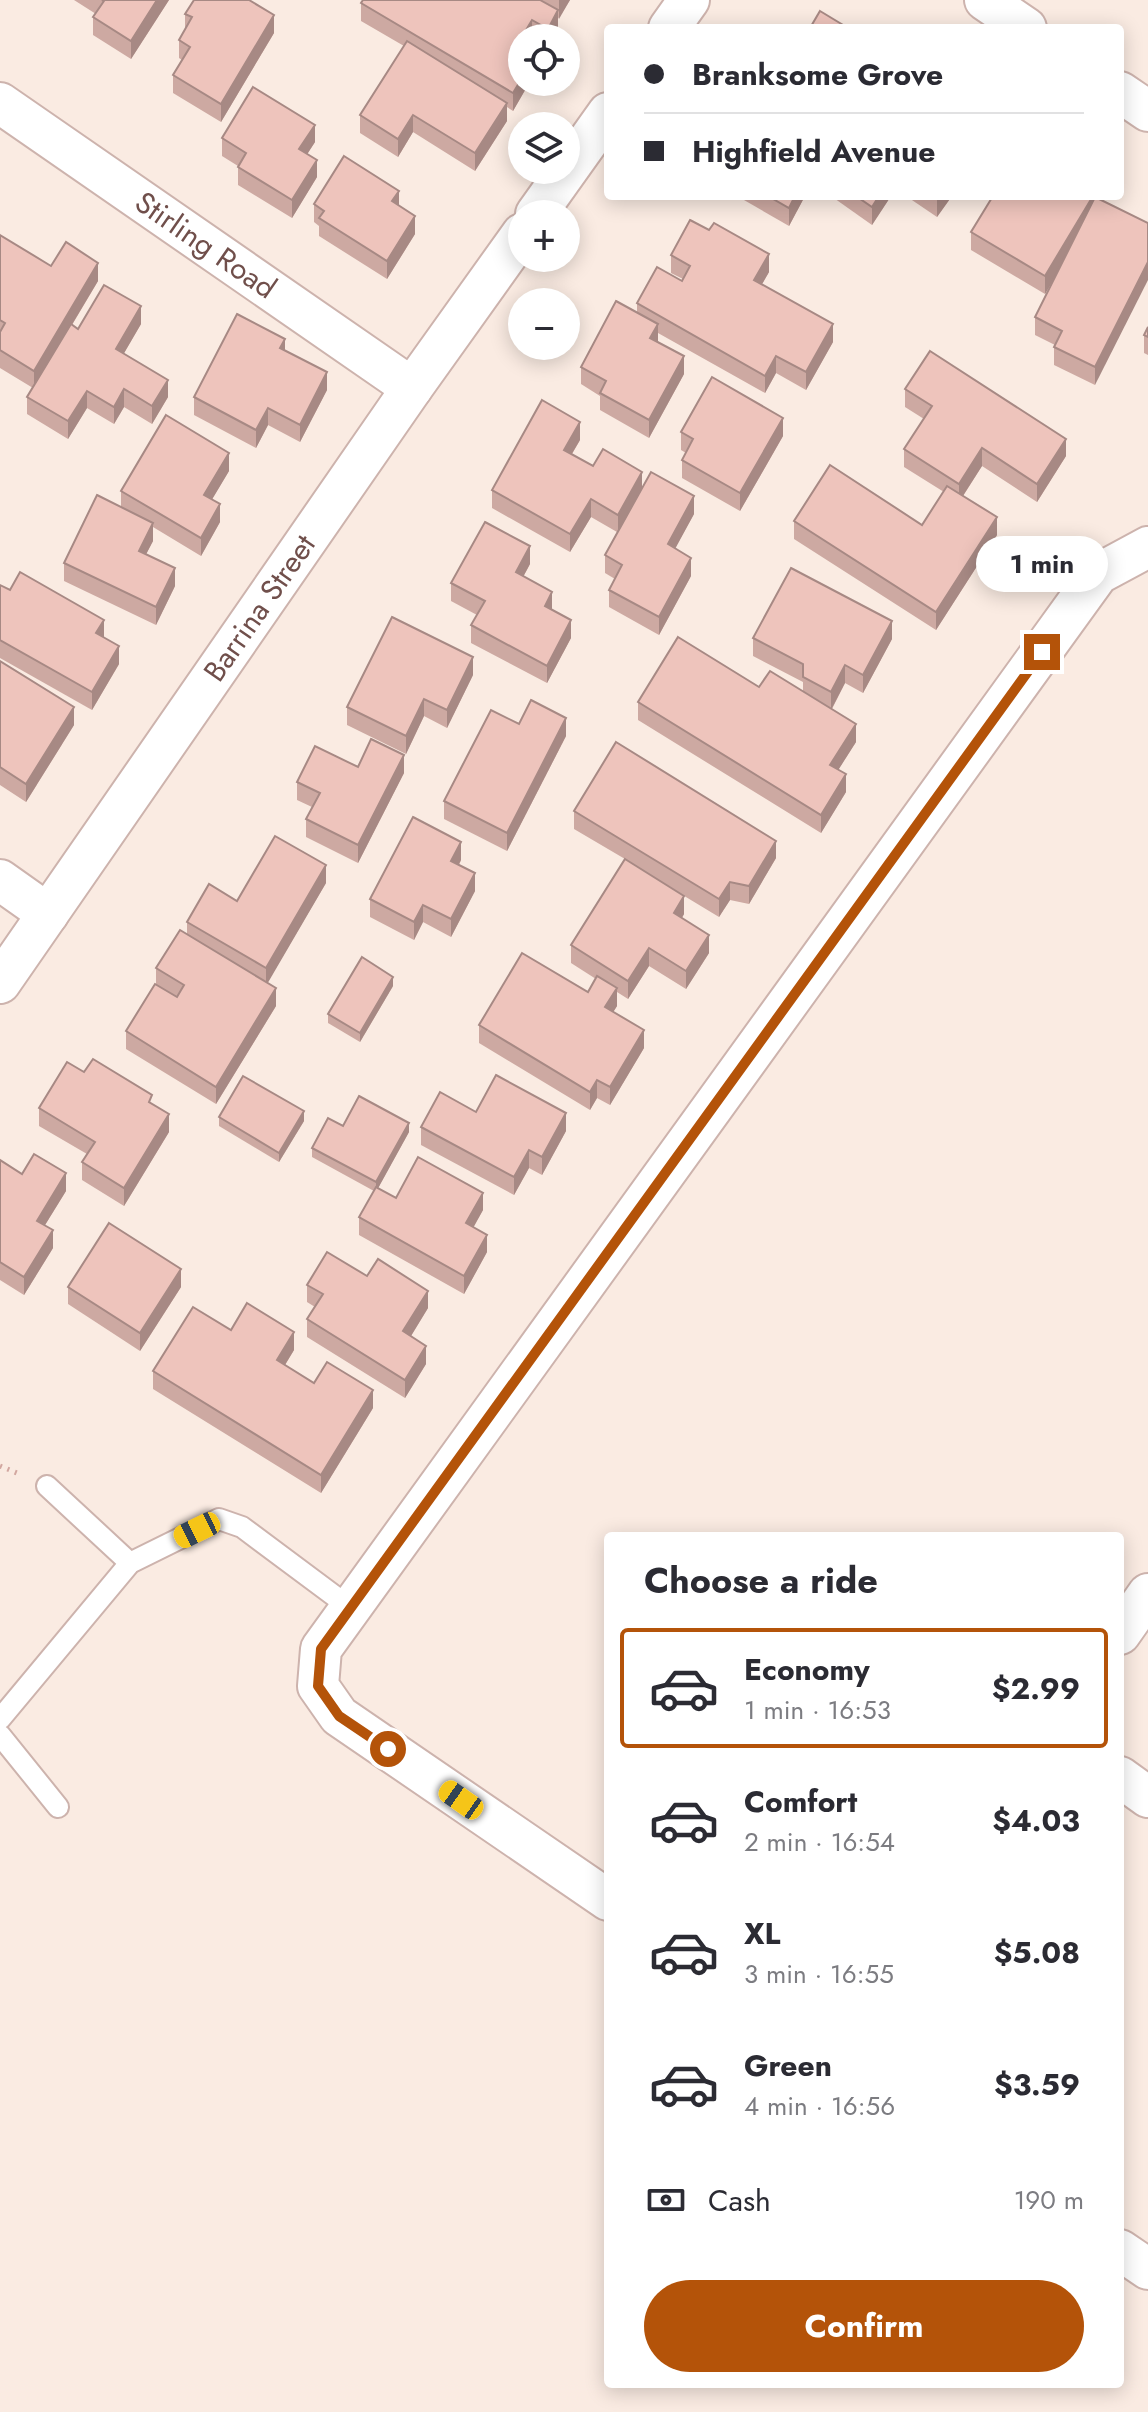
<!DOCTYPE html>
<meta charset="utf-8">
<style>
:root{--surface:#fff;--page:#f2f2f3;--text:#2b2b33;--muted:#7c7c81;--line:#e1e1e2;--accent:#b45309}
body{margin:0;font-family:Jost,sans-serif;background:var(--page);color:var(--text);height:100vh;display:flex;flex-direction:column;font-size:30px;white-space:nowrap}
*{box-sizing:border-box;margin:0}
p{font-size:26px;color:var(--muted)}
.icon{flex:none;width:44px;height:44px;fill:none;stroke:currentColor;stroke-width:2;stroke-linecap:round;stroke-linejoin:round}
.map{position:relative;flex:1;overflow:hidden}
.panel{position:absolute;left:604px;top:1532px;width:520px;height:856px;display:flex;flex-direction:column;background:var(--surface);border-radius:8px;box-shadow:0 4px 20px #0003}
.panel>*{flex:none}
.banner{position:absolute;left:604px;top:24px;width:520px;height:176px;border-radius:8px;box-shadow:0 4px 20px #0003;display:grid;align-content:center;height:176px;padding:0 40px;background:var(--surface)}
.controls{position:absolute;left:508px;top:24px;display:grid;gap:16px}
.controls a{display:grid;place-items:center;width:72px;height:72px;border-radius:50%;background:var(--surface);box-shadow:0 4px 20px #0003;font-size:40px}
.end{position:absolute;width:36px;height:36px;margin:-18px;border:10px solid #b45309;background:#fff;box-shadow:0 0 0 4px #fff}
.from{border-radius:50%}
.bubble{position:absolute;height:56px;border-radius:28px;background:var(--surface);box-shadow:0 4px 20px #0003;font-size:26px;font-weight:700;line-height:56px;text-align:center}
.car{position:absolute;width:24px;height:48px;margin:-24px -12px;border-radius:10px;box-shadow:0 0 6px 2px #0007;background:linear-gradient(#f5c518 24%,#345 0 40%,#f5c518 0 76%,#345 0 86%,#f5c518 0)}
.banner b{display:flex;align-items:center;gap:28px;height:76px;font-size:30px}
.banner b+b{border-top:2px solid var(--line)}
.banner i{width:20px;height:20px;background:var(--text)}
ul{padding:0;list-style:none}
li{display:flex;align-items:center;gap:24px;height:120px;margin:0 16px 12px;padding:0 24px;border:4px solid transparent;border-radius:8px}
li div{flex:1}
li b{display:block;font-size:30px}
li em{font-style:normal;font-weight:700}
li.active{border-color:var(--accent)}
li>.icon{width:72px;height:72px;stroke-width:1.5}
h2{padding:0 40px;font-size:36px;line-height:96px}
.pay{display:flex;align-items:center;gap:20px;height:88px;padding:0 40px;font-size:30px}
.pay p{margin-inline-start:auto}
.action{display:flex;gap:16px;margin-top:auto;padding:16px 40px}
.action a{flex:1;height:92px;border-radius:48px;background:var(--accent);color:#fff;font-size:32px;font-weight:700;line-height:92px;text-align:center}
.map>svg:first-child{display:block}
</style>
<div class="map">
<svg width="1148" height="2412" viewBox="0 0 1148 2412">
<rect width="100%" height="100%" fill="#faebe2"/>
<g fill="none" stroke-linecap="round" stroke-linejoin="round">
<g stroke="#cdb3ad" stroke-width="24">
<g id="lane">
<path d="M 47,1486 L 130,1563"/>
<path d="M 0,1719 L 130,1563 L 219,1519 L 242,1527 L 352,1609"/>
<path d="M 0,1735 L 58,1807"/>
</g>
</g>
<g stroke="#cdb3ad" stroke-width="44">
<g id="street">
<path d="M 985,0 L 1026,28"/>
<path d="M 669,28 L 689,0"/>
<path d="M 1120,92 L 1148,111"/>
<path id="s1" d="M 0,103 L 412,388"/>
<path d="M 536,214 L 608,113"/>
<path d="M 0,880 L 48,914"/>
<path id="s2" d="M 0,983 L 412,388 L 522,234"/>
<path d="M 1120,1634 L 1148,1594"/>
<path d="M 1120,1777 L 1148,1797"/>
<path d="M 608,1900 L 339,1716 L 318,1686 L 321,1649 L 1098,574 L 1148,547"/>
<path d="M 1120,2250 L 1148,2269"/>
</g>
</g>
<path stroke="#d2a7a0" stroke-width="5" stroke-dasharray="2 6" stroke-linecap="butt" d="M 0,1466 L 17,1473"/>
<use href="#lane" stroke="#fff" stroke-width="20"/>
<use href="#street" stroke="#fff" stroke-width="40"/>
</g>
<g fill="#cda9a2">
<path d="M 74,0 L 169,0 L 131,59 L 93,35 L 93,17 L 96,14 Z"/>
<path d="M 363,0 L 570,0 L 558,19 L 558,28 L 553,38 L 522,38 L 518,61 L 528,82 L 528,85 L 513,111 L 507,107 L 507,121 L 475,171 L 413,132 L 398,157 L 360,133 L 360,115 L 404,46 L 361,21 L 361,3 Z"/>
<path d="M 185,14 L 274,33 L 221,122 L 173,93 L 173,75 L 182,60 L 179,58 L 179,40 L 185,29 Z"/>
<path d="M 222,138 L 315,142 L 307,154 L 317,177 L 292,218 L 238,185 L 238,166 L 222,156 Z"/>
<path d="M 737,196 L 805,196 L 789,226 Z"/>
<path d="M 831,196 L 891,196 L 872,225 Z"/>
<path d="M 906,196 L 952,196 L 937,217 Z"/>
<path d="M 1098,196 L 1095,385 L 1054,365 L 1054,347 L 1055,345 L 1035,335 L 1035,317 L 1056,275 L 1045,294 L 971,250 L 971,232 Z"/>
<path d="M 314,204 L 399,206 L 415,234 L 387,279 L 319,236 L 319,226 L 314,222 Z"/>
<path d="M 0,235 L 51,266 L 98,281 L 72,325 L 78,329 L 141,324 L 124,353 L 168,397 L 152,424 L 124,407 L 114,424 L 87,408 L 68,439 L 27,414 L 27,397 L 33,388 L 0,368 Z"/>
<path d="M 671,255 L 769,272 L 762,284 L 833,342 L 806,390 L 776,373 L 765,393 L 658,333 L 658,342 L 684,374 L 649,438 L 600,410 L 600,396 L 581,384 L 581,367 L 637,313 L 637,303 L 682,281 L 683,279 L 671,273 Z"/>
<path d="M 1148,327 L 1148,355 L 1144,353 L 1144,335 Z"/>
<path d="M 285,351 L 327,390 L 300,442 L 268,425 L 256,448 L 194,415 L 194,397 Z"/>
<path d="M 905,389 L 1066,456 L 1037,502 L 982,466 L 963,496 L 997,535 L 936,630 L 794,539 L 794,521 L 922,525 L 944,492 L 904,467 L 904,449 L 924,419 L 905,407 Z"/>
<path d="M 681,432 L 783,436 L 740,511 L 682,478 L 682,460 L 686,453 L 681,450 Z"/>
<path d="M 580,440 L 572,454 L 593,466 L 642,488 L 694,514 L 675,548 L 691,576 L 659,635 L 609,607 L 609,590 L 615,579 L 605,573 L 605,555 L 617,532 L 591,517 L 570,552 L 492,508 L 492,490 Z"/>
<path d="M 229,471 L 212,499 L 220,522 L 201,556 L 153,527 L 153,541 L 146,554 L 175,586 L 156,625 L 64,581 L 64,563 L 121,507 L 121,491 Z"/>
<path d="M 530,564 L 523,577 L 552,610 L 571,638 L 547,683 L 471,643 L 471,625 L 477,615 L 451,601 L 451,583 Z"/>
<path d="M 0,585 L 104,637 L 119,664 L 92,710 L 0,658 Z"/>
<path d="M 753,638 L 892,639 L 863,693 L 845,683 L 832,709 L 856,742 L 838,770 L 846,792 L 821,833 L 638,720 L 638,702 L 759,687 L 803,691 L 803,682 L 753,656 Z"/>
<path d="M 0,661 L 74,725 L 26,802 L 0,785 Z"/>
<path d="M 473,675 L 447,728 L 424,716 L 406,754 L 347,725 L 347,707 Z"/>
<path d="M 519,724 L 566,736 L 507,851 L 444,819 L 444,801 Z"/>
<path d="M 358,767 L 404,773 L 358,863 L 306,837 L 306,819 L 312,807 L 297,800 L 297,782 Z"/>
<path d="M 574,811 L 776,858 L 749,904 L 730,900 L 719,917 L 676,891 L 684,914 L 682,918 L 709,953 L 686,989 L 649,966 L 628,999 L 617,992 L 617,1006 L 613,1012 L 644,1048 L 610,1105 L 597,1098 L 590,1110 L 479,1043 L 479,1025 L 588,992 L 596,979 L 571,963 L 571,945 L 625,859 L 574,829 Z"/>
<path d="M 461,860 L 459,865 L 475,891 L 451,937 L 423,922 L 414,940 L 370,917 L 370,899 Z"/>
<path d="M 326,883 L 267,983 L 276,1006 L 216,1104 L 126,1049 L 126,1031 L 156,985 L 156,968 L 187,934 L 187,922 L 237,901 Z"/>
<path d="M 393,986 L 360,1042 L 328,1023 L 328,1014 Z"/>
<path d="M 84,1072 L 152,1104 L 169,1132 L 124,1206 L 82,1180 L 82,1162 L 87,1154 L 39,1126 L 39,1108 Z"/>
<path d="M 476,1112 L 566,1131 L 542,1175 L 529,1168 L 514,1195 L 421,1145 L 421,1127 Z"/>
<path d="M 219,1117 L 304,1121 L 279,1162 L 219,1126 Z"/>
<path d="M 343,1126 L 409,1132 L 378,1188 L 396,1198 L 483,1210 L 473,1227 L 487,1252 L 464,1294 L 359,1235 L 359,1217 L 374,1191 L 312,1157 L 312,1148 Z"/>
<path d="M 0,1160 L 22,1174 L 66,1191 L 45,1225 L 53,1248 L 24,1295 L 0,1280 Z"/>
<path d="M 367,1276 L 428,1308 L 411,1336 L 426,1364 L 405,1398 L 307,1337 L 307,1319 L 315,1307 L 307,1302 L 307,1285 Z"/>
<path d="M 68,1287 L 181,1287 L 140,1351 L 68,1304 Z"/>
<path d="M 231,1330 L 294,1350 L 285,1365 L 314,1383 L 373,1408 L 321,1493 L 153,1389 L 153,1371 Z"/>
</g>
<g fill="#a78984">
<path d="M 157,0 L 169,0 L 131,59 L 131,41 Z"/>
<path d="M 559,0 L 570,0 L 559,19 Z"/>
<path d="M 558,10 L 558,28 L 553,38 L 548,38 L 548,29 Z"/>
<path d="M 274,15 L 274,33 L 221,122 L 221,104 Z"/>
<path d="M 532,20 L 532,38 L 522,38 L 522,54 L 510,75 L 510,57 Z"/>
<path d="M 522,78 L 522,82 L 528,82 L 528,85 L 513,111 L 513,93 Z"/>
<path d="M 507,103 L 507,121 L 475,171 L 475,153 Z"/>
<path d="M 413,115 L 413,132 L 398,157 L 398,139 Z"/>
<path d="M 315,125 L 315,142 L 299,167 L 299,149 Z"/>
<path d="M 317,160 L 317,177 L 292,218 L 292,200 Z"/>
<path d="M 399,191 L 399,209 L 392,201 Z"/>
<path d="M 795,196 L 805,196 L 789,226 L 789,208 Z"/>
<path d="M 879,196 L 891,196 L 872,225 L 872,207 Z"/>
<path d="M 940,196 L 952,196 L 937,217 L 937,200 Z"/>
<path d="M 1093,196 L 1098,196 L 1098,206 L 1045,294 L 1045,276 Z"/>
<path d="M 415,216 L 415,234 L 387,279 L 387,261 Z"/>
<path d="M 769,254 L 769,272 L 754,298 L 754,280 Z"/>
<path d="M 1148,262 L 1148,280 L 1095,385 L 1095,367 Z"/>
<path d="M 98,263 L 98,281 L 34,388 L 34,371 Z"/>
<path d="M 141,306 L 141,324 L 116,367 L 116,349 Z"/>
<path d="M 658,324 L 658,342 L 650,338 Z"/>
<path d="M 833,324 L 833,342 L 806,390 L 806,372 Z"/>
<path d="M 285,339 L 285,357 L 280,348 Z"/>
<path d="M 684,356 L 684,374 L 649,438 L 649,420 Z"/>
<path d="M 776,356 L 776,373 L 765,393 L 765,376 Z"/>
<path d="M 327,372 L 327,390 L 300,442 L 300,425 Z"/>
<path d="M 168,380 L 168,397 L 152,424 L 152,406 Z"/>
<path d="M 124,389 L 124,407 L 114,424 L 114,407 Z"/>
<path d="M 87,391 L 87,408 L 68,439 L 68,421 Z"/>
<path d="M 268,408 L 268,425 L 256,448 L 256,430 Z"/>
<path d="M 783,418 L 783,436 L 740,511 L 740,493 Z"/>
<path d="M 580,422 L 580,440 L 564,467 L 564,450 Z"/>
<path d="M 1066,439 L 1066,456 L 1037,502 L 1037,484 Z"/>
<path d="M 982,448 L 982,466 L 959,502 L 959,484 Z"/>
<path d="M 229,453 L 229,471 L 204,513 L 204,495 Z"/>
<path d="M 642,472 L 642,490 L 618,532 L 618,515 Z"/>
<path d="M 694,496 L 694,514 L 668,562 L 668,544 Z"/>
<path d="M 591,499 L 591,517 L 570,552 L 570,534 Z"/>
<path d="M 220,504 L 220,522 L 201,556 L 201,538 Z"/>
<path d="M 997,517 L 997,535 L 936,630 L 936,612 Z"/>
<path d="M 153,523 L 153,541 L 139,568 L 139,551 Z"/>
<path d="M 530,546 L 530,564 L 516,590 L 516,572 Z"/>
<path d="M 691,558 L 691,576 L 659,635 L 659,617 Z"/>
<path d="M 175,568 L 175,586 L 156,625 L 156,607 Z"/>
<path d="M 552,592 L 552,610 L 545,606 Z"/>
<path d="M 104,620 L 104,638 L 96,633 Z"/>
<path d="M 571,620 L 571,638 L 547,683 L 547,666 Z"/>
<path d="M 892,621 L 892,639 L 863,693 L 863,675 Z"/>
<path d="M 119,646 L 119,664 L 92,710 L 92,692 Z"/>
<path d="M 473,657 L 473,675 L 447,728 L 447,710 Z"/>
<path d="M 845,665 L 845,683 L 831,710 L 831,692 Z"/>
<path d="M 424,699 L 424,716 L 406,754 L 406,736 Z"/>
<path d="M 74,707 L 74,725 L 26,802 L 26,784 Z"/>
<path d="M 566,718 L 566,736 L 507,851 L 507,833 Z"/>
<path d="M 856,724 L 856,742 L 830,783 L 830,765 Z"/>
<path d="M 404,755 L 404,773 L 358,863 L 358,845 Z"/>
<path d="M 846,774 L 846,792 L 821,833 L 821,815 Z"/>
<path d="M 776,841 L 776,858 L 749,904 L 749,886 Z"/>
<path d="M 461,842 L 461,860 L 451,879 L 451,861 Z"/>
<path d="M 326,865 L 326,883 L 266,986 L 266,968 Z"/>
<path d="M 475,873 L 475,891 L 451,937 L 451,919 Z"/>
<path d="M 730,882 L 730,900 L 719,917 L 719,899 Z"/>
<path d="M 684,896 L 684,914 L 674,931 L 674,913 Z"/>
<path d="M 423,905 L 423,922 L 414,940 L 414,922 Z"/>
<path d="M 709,935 L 709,953 L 686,989 L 686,971 Z"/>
<path d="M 649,948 L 649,966 L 628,999 L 628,981 Z"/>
<path d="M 393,977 L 393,986 L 360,1042 L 360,1033 Z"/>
<path d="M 276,988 L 276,1006 L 216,1104 L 216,1087 Z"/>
<path d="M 617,988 L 617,1006 L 605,1025 L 605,1007 Z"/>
<path d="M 644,1030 L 644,1048 L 610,1105 L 610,1087 Z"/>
<path d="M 597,1080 L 597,1098 L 590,1110 L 590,1092 Z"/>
<path d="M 304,1111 L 304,1121 L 279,1162 L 279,1153 Z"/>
<path d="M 566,1113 L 566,1131 L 542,1175 L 542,1157 Z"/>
<path d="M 169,1114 L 169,1132 L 124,1206 L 124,1188 Z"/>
<path d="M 409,1123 L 409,1132 L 376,1192 L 376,1182 Z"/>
<path d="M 529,1150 L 529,1168 L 514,1195 L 514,1177 Z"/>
<path d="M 66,1173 L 66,1191 L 37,1238 L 37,1221 Z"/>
<path d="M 483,1193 L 483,1210 L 466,1241 L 466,1223 Z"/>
<path d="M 53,1230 L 53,1248 L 24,1295 L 24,1277 Z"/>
<path d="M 487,1235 L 487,1252 L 464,1294 L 464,1276 Z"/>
<path d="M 181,1269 L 181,1287 L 140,1351 L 140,1333 Z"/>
<path d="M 428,1291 L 428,1308 L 403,1349 L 403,1331 Z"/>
<path d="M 294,1332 L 294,1350 L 277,1378 L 277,1360 Z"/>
<path d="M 426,1346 L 426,1364 L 405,1398 L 405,1380 Z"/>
<path d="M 373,1390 L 373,1408 L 321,1493 L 321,1475 Z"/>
</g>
<g fill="#eec4bc" stroke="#a78984" stroke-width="2">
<path d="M 102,0 L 157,0 L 131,41 L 93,17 L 104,1 Z"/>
<path d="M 194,0 L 249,0 L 274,15 L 221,104 L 173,75 L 190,47 L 179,40 L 192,17 L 185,14 Z"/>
<path d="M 363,0 L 540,0 L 558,10 L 548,29 L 532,20 L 510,57 L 522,64 L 522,78 L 513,93 L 361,3 Z"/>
<path d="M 820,11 L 848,28 L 810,28 Z"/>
<path d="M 407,41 L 507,103 L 475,153 L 413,115 L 398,139 L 360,115 Z"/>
<path d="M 253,87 L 315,125 L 299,149 L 317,160 L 292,200 L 238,167 L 246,153 L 222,138 Z"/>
<path d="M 344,156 L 399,191 L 392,201 L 415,216 L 387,261 L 319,218 L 324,211 L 314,204 Z"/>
<path d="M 768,196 L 795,196 L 789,208 Z"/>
<path d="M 856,196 L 879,196 L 872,207 Z"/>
<path d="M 993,196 L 1093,196 L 1045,276 L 971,232 Z"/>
<path d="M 1095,197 L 1148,223 L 1148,262 L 1095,367 L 1054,347 L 1062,331 L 1035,317 Z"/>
<path d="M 690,220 L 709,230 L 714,223 L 769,254 L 754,280 L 833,324 L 806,372 L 776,356 L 765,376 L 637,303 L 657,267 L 682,281 L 690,266 L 671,255 Z"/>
<path d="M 0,235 L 51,266 L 66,242 L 98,263 L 34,371 L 0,350 L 0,332 L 5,323 L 0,320 Z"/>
<path d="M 104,285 L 141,306 L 116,349 L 168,380 L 152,406 L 124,389 L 114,407 L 87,391 L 68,421 L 27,397 L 71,324 L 78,329 Z"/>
<path d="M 616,301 L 658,324 L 650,338 L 684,356 L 649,420 L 600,393 L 606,381 L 581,367 Z"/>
<path d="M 237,314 L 285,339 L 280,348 L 327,372 L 300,425 L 268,408 L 256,430 L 194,397 Z"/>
<path d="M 1148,327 L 1148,337 L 1144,335 Z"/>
<path d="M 930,351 L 1066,439 L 1037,484 L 982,448 L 959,484 L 904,449 L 932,406 L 905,389 Z"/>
<path d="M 712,377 L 783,418 L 740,493 L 682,460 L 693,439 L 681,432 Z"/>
<path d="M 542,400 L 580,422 L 564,450 L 593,466 L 603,449 L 642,472 L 618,515 L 591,499 L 570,534 L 492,490 Z"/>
<path d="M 166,415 L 229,453 L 204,495 L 220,504 L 201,538 L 121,491 Z"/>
<path d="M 830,465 L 922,525 L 947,486 L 997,517 L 936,612 L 794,521 Z"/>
<path d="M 651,472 L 694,496 L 668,544 L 691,558 L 659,617 L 609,590 L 622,565 L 605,555 Z"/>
<path d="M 97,495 L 153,523 L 139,551 L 175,568 L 156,607 L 64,563 Z"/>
<path d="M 485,522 L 530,546 L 516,572 L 552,592 L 545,606 L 571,620 L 547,666 L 471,625 L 485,601 L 451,583 Z"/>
<path d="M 791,568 L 892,621 L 863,675 L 845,665 L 831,692 L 803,677 L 803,664 L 753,638 Z"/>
<path d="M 20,572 L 104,620 L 96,633 L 119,646 L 92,692 L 0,640 L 0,585 L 10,590 Z"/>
<path d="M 392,617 L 473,657 L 447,710 L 424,699 L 406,736 L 347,707 Z"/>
<path d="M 678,637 L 759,687 L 770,671 L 856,724 L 830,765 L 846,774 L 821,815 L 638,702 Z"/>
<path d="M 0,661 L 74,707 L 26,784 L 0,767 Z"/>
<path d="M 531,700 L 566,718 L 507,833 L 444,801 L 491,710 L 519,724 Z"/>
<path d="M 371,739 L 404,755 L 358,845 L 306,819 L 320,793 L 297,782 L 315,746 L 358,767 Z"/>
<path d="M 616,742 L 776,841 L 749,886 L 730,882 L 719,899 L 574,811 Z"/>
<path d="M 413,817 L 461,842 L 451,861 L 475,873 L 451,919 L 423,905 L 414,922 L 370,899 Z"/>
<path d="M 275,836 L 326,865 L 266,968 L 187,922 L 209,884 L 237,901 Z"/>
<path d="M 625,859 L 684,896 L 674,913 L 709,935 L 686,971 L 649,948 L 628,981 L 571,945 Z"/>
<path d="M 180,930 L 276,988 L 216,1087 L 126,1031 L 155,984 L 177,997 L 184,985 L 156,968 Z"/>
<path d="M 522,953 L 588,992 L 597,976 L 617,988 L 605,1007 L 644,1030 L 610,1087 L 597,1080 L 590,1092 L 479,1025 Z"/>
<path d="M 362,957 L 393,977 L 360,1033 L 328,1014 Z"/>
<path d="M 93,1059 L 152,1095 L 149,1102 L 169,1114 L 124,1188 L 82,1162 L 95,1142 L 39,1108 L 67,1062 L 84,1072 Z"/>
<path d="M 496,1075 L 566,1113 L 542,1157 L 529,1150 L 514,1177 L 421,1127 L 440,1092 L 476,1112 Z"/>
<path d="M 243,1076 L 304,1111 L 279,1153 L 219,1117 Z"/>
<path d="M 359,1096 L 409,1123 L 376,1182 L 312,1148 L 328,1118 L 343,1126 Z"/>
<path d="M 34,1154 L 66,1173 L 37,1221 L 53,1230 L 24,1277 L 0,1262 L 0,1160 L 22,1174 Z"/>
<path d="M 418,1157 L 483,1193 L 466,1223 L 487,1235 L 464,1276 L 359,1217 L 376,1187 L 396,1198 Z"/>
<path d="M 109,1223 L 181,1269 L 140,1333 L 68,1287 Z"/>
<path d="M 327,1252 L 367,1276 L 378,1259 L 428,1291 L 403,1331 L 426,1346 L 405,1380 L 307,1319 L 323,1294 L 307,1285 Z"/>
<path d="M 247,1303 L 294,1332 L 277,1360 L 314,1383 L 327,1362 L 373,1390 L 321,1475 L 153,1371 L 193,1307 L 231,1330 Z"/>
</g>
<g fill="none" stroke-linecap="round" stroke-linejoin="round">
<path stroke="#b45309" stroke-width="10" d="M 388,1749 L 339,1716 L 318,1686 L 321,1649 L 1042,652"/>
</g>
<g text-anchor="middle" stroke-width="7" stroke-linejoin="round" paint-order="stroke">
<g font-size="30" fill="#704f4b" stroke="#fef0e8">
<text dy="10" stroke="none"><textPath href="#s1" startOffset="250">Stirling Road</textPath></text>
<text dy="10" stroke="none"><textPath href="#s2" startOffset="456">Barrina Street</textPath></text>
</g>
</g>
</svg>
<div class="controls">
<a><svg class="icon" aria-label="locate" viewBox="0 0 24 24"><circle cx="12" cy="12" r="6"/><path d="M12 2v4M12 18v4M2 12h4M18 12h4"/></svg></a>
<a><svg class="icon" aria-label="layers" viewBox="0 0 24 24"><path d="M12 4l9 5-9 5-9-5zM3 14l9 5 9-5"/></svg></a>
<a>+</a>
<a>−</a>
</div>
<i class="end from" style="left:388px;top:1749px"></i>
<i class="end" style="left:1042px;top:652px"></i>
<div class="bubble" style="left:976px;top:536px;width:132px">1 min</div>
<i class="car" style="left:197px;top:1530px;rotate:244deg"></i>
<i class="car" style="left:461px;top:1800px;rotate:305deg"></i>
<div class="banner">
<b><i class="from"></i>Branksome Grove</b>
<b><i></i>Highfield Avenue</b>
</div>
<section class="panel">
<h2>Choose a ride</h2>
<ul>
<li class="active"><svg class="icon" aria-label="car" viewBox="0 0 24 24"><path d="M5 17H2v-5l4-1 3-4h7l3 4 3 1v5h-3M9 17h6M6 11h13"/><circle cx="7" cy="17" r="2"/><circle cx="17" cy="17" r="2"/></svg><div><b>Economy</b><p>1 min · 16:53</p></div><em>$2.99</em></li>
<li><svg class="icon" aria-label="car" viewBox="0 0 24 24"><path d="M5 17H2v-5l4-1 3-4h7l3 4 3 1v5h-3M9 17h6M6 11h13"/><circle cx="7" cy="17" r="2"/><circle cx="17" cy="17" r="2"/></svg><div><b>Comfort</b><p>2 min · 16:54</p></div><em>$4.03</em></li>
<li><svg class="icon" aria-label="car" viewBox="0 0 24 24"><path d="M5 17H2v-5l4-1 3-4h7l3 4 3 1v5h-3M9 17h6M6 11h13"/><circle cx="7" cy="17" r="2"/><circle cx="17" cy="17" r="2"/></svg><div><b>XL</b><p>3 min · 16:55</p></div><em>$5.08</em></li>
<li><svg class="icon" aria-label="car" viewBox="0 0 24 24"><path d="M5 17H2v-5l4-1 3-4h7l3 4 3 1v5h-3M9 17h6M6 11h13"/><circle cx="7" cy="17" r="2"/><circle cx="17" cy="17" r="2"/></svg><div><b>Green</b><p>4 min · 16:56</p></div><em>$3.59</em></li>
</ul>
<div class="pay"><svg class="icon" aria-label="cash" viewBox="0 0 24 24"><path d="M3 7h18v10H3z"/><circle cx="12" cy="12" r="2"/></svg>Cash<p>190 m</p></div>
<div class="action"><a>Confirm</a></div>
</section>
</div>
